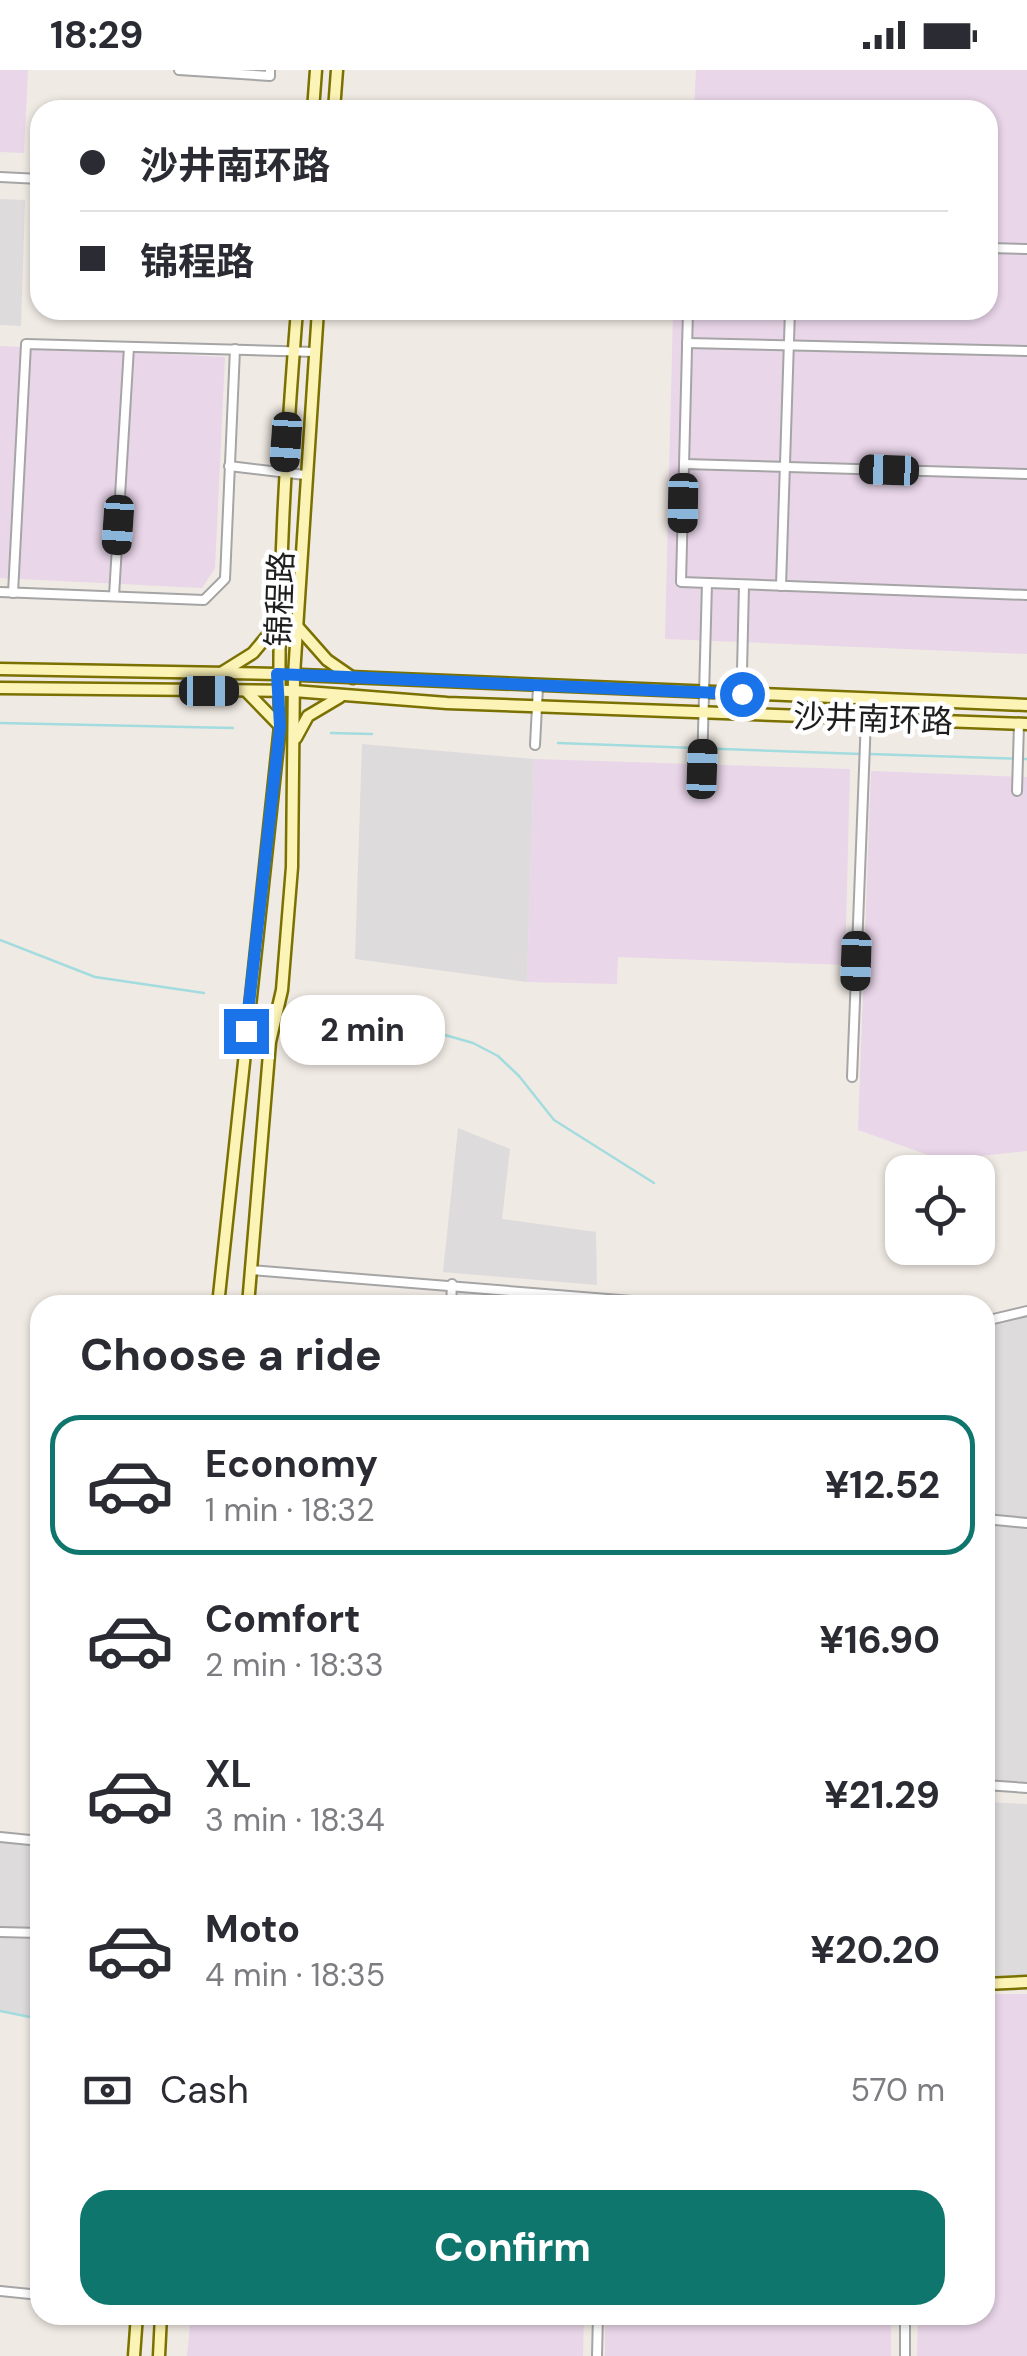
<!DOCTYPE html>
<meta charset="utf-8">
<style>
:root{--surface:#fff;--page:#f7f7f7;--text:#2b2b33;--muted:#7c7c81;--line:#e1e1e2;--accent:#0f766e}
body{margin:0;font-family:"DM Sans","Noto Sans SC",sans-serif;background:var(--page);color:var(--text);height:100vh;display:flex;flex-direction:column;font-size:38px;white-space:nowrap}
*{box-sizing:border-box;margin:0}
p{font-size:32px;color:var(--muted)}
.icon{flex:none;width:55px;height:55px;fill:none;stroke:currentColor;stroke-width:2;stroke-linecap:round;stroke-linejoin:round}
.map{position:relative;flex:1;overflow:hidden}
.drawer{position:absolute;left:30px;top:1225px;width:965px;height:1030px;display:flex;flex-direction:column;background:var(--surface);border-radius:30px;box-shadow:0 2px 8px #0004}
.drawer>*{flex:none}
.hud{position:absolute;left:30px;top:30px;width:968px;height:220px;border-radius:30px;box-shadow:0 2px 8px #0004;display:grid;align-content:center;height:220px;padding:0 50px;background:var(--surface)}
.tools{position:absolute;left:885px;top:1085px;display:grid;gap:20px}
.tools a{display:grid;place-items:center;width:110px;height:110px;border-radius:20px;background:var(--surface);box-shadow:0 2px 8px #0004;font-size:50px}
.end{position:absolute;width:45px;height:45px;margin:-22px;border:12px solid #1a73e8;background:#fff;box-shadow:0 0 0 5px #fff}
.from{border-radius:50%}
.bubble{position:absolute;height:70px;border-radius:30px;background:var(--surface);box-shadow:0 2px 8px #0004;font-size:32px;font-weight:700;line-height:70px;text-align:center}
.car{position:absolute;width:30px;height:60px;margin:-30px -15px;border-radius:12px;box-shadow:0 0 8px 2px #0007;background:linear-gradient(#222 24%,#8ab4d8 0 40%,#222 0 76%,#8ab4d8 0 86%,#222 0)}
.hud b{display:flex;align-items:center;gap:35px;height:95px;font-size:38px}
.hud b+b{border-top:2px solid var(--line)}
.hud i{width:25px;height:25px;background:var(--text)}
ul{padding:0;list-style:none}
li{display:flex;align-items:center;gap:30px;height:140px;margin:0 20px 15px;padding:0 30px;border:5px solid transparent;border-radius:30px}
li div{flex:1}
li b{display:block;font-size:38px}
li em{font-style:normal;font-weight:700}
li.on{border-color:var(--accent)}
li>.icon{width:90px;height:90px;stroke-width:1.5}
h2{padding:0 50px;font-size:45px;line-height:120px}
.pay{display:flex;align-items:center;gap:25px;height:110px;padding:0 50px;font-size:38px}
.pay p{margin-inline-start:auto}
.cta{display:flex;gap:20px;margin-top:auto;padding:20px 50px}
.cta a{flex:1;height:115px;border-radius:30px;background:var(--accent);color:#fff;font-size:40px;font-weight:700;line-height:115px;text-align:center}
.status{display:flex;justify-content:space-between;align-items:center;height:70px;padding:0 50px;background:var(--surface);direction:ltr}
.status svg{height:28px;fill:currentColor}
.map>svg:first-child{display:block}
</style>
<div class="status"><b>18:29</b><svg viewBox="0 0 49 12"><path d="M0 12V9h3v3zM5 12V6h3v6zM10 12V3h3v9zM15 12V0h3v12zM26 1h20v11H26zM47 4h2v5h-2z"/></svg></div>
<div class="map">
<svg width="1027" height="2286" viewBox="0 0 1027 2286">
<rect width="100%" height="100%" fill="#f0eae4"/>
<g fill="#dddbdc">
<path d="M 0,129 L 25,130 L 21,256 L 0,255 Z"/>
<path d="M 362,674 L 534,689 L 527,912 L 355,889 Z"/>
<path d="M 458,1058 L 510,1079 L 502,1149 L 596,1162 L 597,1215 L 443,1202 Z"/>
<path d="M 452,1214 L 682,1235 L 451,1235 Z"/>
<path d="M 1027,1241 L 1027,1718 L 985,1715 L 985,1251 Z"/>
<path d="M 985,1732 L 1027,1734 L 1027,1912 L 985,1914 Z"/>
<path d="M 0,1767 L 40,1771 L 40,1949 L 0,1941 Z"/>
</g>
<g fill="#e9d6e9">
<path d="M 0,0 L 28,0 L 24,83 L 0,82 Z"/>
<path d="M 696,0 L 1027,0 L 1027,584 L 665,569 L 673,240 L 988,240 L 988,40 L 694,40 Z"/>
<path d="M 0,276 L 225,287 L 215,498 L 202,518 L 0,508 Z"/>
<path d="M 534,689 L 850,699 L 845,895 L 618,887 L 617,914 L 527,912 Z"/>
<path d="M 871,701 L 1027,707 L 1027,1081 L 942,1090 L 858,1060 Z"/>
<path d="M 985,1924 L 1027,1924 L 1027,2286 L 917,2286 L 918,2245 L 985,2245 Z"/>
<path d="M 191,2245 L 584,2245 L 583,2286 L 187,2286 Z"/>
<rect x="605" y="2245" width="286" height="41"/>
</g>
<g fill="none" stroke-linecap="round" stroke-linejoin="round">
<g stroke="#a3dcdf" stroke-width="2.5">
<path d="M 0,653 L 233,658"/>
<path d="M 331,663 L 372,664"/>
<path d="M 558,673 L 861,684"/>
<path d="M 869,684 L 1027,689"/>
<path d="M 0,870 L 95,907 L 204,923"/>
<path d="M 298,943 L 371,959 L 424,959 L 473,973 L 498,986 L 519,1006 L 554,1050 L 654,1113"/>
<path d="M 0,1941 L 40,1949"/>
</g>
<g stroke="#a5a5a5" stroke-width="12">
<g id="street">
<path d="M 179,0 L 270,6 L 270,0"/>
<path d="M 0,107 L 40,109"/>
<path d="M 988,178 L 1027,179"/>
<path d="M 688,240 L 681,512 L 1027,525"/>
<path d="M 687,273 L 1027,281"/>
<path d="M 684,394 L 1027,404"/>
<path d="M 229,396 L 305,405"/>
<path d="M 781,516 L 790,240"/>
<path d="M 0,522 L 204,530 L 225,509 L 235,279"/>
<path d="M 13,523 L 26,274 L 315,282"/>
<path d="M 114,526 L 129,277"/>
<path d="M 741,644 L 744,515"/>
<path d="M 535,675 L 538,617"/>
<path d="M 702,699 L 707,513"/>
<path d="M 1017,721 L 1019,654"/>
<path d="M 852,1007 L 866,648"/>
<path d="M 250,1200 L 682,1235"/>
<path d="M 451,1235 L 452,1214"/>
<path d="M 985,1251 L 1027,1241"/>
<path d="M 985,1449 L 1027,1453"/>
<path d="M 985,1715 L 1027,1718"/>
<path d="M 0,1767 L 40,1771"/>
<path d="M 0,1862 L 40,1863"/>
<path d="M 0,2221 L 40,2225"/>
<path d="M 597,2286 L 598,2245"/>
<path d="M 905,2286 L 905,2245"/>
</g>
</g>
<g stroke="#7a7101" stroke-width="15">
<g id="secondary">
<path d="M 313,40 L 316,0"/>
<path d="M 334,40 L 337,0"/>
<path d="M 297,556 L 327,590 L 353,608"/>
<path d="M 0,599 L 277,604 L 1027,635"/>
<path d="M 221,603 L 253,583 L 278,553"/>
<path d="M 0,618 L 294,621 L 447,633 L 1027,654"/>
<path d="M 247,622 L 280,656"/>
<path d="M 296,668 L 308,646 L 340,627"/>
<path d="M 218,1235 L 280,656 C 277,517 286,379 297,240"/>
<path d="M 248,1235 L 270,972 L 282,920 L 292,797 L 294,605 L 318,240"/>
<path d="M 985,1914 L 1027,1912"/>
<path d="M 134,2286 L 137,2245"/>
<path d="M 159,2286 L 161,2245"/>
</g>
</g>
<use href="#street" stroke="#fff" stroke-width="8"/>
<use href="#secondary" stroke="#fcf3b6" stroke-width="10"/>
</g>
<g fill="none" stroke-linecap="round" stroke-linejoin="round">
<path stroke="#1a73e8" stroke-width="12" d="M 246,961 L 280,656 L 277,604 L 742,624"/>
</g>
<g text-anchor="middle" stroke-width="9" stroke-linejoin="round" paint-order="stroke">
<g font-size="32" fill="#1e1e1e" stroke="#fff">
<text transform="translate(280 529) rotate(-88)" y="11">锦程路</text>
<text transform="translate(873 649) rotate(2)" y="11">沙井南环路</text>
</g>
</g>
</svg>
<div class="tools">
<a><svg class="icon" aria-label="locate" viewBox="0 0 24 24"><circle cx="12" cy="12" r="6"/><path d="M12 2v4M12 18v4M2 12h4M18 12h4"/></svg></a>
</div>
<i class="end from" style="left:742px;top:624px"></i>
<i class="end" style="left:246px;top:961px"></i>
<div class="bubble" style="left:280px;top:925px;width:165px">2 min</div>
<i class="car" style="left:286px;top:372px;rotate:184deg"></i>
<i class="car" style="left:889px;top:400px;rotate:272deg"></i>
<i class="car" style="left:683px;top:433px;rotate:181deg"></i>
<i class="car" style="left:118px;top:455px;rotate:184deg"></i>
<i class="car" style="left:209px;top:621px;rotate:90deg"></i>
<i class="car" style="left:702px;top:699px;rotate:2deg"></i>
<i class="car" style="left:856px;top:891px;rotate:182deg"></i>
<div class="hud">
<b><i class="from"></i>沙井南环路</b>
<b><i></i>锦程路</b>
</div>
<section class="drawer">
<h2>Choose a ride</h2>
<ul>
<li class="on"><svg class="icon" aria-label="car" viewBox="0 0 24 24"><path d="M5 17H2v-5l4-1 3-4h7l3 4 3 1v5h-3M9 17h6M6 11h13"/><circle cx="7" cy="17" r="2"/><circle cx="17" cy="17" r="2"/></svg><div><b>Economy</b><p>1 min · 18:32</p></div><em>¥12.52</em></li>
<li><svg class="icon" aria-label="car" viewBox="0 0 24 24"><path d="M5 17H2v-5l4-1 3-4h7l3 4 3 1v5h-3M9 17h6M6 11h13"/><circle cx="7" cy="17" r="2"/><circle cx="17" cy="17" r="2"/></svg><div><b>Comfort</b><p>2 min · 18:33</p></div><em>¥16.90</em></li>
<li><svg class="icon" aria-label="car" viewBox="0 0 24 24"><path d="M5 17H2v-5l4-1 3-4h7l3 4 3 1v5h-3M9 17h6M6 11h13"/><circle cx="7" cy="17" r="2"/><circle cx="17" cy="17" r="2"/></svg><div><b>XL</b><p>3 min · 18:34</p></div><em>¥21.29</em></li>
<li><svg class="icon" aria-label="car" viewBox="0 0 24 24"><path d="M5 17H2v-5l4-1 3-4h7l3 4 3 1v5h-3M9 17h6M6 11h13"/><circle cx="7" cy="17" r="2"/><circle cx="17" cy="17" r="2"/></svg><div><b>Moto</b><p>4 min · 18:35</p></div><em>¥20.20</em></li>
</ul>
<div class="pay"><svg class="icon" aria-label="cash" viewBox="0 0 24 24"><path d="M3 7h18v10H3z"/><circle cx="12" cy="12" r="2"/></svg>Cash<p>570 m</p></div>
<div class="cta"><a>Confirm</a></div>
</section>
</div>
